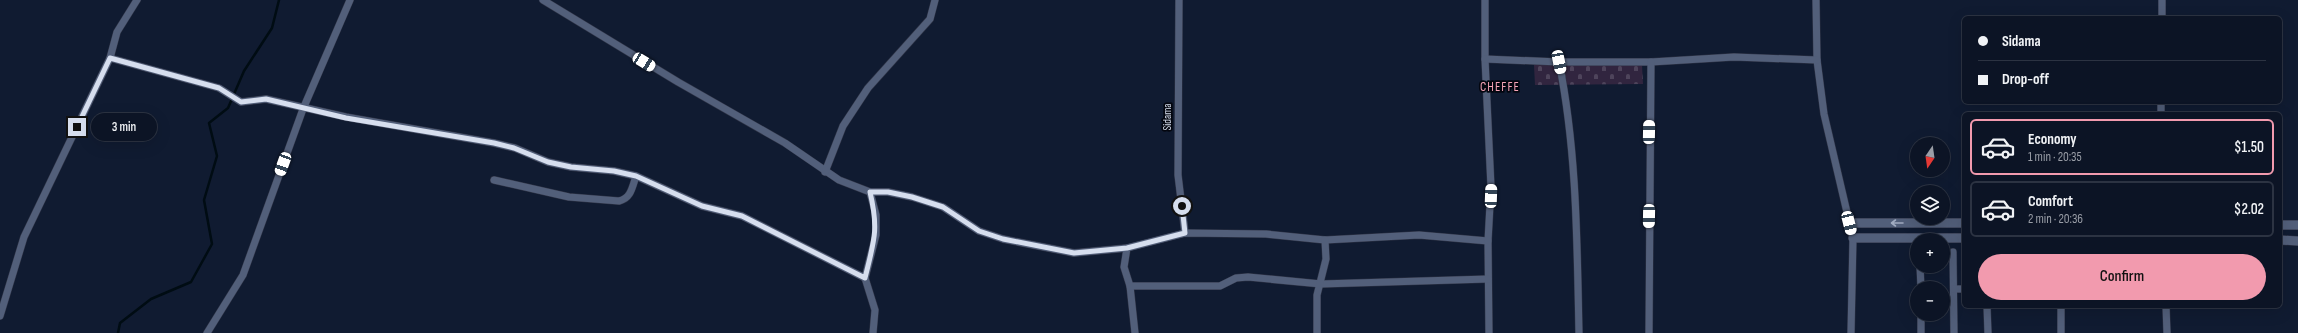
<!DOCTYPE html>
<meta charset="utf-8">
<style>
:root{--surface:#0c1425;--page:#151d2d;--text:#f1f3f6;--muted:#9a9ea7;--line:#2c3342;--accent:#f29aae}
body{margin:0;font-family:"Sofia Sans Condensed",sans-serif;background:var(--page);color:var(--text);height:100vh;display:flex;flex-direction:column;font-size:15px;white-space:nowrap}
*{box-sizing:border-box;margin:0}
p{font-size:13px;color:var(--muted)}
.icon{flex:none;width:22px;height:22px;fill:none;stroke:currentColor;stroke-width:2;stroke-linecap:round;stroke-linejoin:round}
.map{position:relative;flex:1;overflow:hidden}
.sheet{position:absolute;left:1962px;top:112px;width:320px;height:196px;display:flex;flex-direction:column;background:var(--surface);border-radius:6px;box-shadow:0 4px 16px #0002,0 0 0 1px var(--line)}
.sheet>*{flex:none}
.guide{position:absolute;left:1962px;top:16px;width:320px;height:88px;border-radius:6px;box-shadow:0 4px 16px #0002,0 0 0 1px var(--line);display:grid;align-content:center;height:88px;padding:0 16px;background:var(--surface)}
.needle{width:26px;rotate:193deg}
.buttons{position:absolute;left:1910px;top:137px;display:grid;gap:8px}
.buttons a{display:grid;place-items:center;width:40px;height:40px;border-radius:50%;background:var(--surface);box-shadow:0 4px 16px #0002,0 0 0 1px var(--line);font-size:20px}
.end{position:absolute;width:18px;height:18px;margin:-9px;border:5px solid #d6deee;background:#111;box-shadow:0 0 0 2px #111}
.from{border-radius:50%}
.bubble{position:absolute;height:28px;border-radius:14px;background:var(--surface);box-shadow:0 4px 16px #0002,0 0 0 1px var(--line);font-size:13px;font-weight:600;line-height:28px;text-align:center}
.car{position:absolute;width:12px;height:24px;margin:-12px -6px;border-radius:5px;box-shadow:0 0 3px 1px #0007;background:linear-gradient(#fff 24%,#345 0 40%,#fff 0 76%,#345 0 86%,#fff 0)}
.guide b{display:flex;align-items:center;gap:14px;height:38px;font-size:15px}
.guide b+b{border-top:1px solid var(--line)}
.guide i{width:10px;height:10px;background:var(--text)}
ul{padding:7px 0 0;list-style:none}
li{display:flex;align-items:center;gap:12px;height:56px;margin:0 8px 6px;padding:0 8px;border:2px solid var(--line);border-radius:6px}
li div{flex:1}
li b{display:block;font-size:15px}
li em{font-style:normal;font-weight:600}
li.active{border-color:var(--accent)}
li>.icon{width:36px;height:36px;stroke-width:1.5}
.button{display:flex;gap:8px;margin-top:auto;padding:8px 16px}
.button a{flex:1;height:46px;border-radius:24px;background:var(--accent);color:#111;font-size:16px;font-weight:600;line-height:46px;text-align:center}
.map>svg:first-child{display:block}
</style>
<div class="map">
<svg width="2298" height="333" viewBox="0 0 2298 333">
<defs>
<pattern id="cemetery-stones" width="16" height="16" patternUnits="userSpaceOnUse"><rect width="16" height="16" fill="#31253f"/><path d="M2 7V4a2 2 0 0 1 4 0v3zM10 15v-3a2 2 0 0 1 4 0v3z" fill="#4e445b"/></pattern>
</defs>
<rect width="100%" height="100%" fill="#101b31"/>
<path fill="url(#cemetery-stones)" d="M 1534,65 L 1642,65 L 1643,84 L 1535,85 Z"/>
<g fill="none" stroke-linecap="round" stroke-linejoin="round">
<path stroke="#000c13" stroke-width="2.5" d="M 118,333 L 120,323 L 151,299 L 191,282 L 212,244 L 204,200 L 217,156 L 209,123 L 228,108 L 244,71 L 272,28 L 279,0"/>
<g stroke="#303547" stroke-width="8">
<g id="minor">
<path d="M 543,0 L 678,82 L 785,143 L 839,180 L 870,192 L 888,192 L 912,197 L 943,207 L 979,231 L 1003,239 L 1074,253 L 1127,248 L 1185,233 L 1266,234 L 1325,240 L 1419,235 L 1488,241"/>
<path d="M 1179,0 L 1178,175 L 1185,233"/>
<path d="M 1485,0 L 1485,59 L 1491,187 L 1488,241 L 1489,333"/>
<path d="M 1816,0 L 1817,60 L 1824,114 L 1853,238 L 1851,333"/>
<path d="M 2162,18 L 2162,0"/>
<path d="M 110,58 L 219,88 L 241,102 L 266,99 L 346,117 L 494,143 L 515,148 L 548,162 L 571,167 L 614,171 L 636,176 L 702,206 L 742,216 L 865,278"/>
<path d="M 1485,59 L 1559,62 L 1651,62 L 1734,57 L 1817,60"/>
<path d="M 1559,62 C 1577,151 1577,243 1579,333"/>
<path d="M 2161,102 L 2161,114"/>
<path d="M 825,172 L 843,126 L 868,88 L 930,19 L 935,0"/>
<path d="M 494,180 L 569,197 L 619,201 C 631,198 632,188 636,176"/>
<path d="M 870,192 L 876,215 L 876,235 L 865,278 L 875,310 L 873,333"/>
<path d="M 1127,248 L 1124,267 L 1130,286 L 1135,333"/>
<path d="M 1953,252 L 1954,333"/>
<path d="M 1920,266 L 1921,288"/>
<path d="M 1130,286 L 1220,286 L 1236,278 L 1248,277 L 1321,284 L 1488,279"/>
<path d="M 1954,289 L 1964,289"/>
<path d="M 1987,306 L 1988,333"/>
<path d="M 2166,306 L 2167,333"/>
<path d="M 1921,314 L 1921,333"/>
<path d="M 0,316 L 24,237 L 110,58 L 117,32 L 137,0"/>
<path d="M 207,333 L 243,275 L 303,109 L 350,0"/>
<path d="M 1317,333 L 1317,295 L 1326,259 L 1325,240"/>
<path d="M 1649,333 L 1651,62"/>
<path d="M 2061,333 L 2061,306"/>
</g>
</g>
<g stroke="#303547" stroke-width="10">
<g id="tertiary">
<path d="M 1849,223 L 1964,223"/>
<path d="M 2280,225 L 2298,225"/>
<path d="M 1853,238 L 1964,238"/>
<path d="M 2280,240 L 2298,241"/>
</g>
</g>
<use href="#minor" stroke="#525f7a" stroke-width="7"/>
<use href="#tertiary" stroke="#525f7a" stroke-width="9"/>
</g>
<defs><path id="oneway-shaft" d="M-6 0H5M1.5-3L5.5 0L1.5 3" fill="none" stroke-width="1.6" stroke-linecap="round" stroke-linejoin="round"/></defs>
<use stroke="#a1abc0" href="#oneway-shaft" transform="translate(1897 223) rotate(-180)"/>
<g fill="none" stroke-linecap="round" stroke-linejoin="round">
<path stroke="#d6deee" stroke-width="5" d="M 77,127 L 110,58 L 219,88 L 241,102 L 266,99 L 346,118 L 494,143 L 514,148 L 548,162 L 571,167 L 614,171 L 636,176 L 702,206 L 742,216 L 865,278 C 874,241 879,230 870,192 L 888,192 L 912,197 L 943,207 L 979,231 L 1003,239 L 1074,253 L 1127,248 L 1185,233 L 1182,206"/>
</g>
<g text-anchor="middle" stroke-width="3.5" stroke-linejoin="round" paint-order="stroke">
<g font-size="11" fill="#d6deee" stroke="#03060f">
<text transform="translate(1167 117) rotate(-90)" y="4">Sidama</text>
</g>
<g font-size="13" letter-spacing="1" fill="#f7a4b7" stroke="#03060f">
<text x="1500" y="91">CHEFFE</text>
</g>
</g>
</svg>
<div class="buttons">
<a><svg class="needle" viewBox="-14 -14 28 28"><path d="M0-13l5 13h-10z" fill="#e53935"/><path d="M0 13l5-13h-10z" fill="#9a9ea7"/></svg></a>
<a><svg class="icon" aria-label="layers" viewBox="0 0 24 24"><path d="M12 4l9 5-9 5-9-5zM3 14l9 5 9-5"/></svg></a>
<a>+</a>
<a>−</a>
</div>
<i class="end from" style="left:1182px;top:206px"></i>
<i class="end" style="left:77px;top:127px"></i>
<div class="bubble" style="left:91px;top:113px;width:66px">3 min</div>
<i class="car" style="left:644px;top:62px;rotate:121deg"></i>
<i class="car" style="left:1559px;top:62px;rotate:169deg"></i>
<i class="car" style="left:1649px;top:132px;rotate:1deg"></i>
<i class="car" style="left:283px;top:164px;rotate:200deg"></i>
<i class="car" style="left:1491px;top:196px;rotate:2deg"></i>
<i class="car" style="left:1649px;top:216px;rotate:181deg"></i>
<i class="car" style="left:1849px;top:223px;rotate:166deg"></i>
<div class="guide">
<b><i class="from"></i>Sidama</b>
<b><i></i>Drop-off</b>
</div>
<section class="sheet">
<ul>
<li class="active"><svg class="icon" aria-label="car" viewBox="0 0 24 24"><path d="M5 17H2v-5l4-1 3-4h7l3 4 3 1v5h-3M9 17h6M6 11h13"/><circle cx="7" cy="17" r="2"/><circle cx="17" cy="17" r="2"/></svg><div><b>Economy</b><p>1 min · 20:35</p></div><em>$1.50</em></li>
<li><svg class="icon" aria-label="car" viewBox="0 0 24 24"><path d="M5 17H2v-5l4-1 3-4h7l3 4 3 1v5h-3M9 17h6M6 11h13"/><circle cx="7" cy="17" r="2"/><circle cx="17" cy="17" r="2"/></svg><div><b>Comfort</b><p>2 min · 20:36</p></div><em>$2.02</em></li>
</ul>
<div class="button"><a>Confirm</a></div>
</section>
</div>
